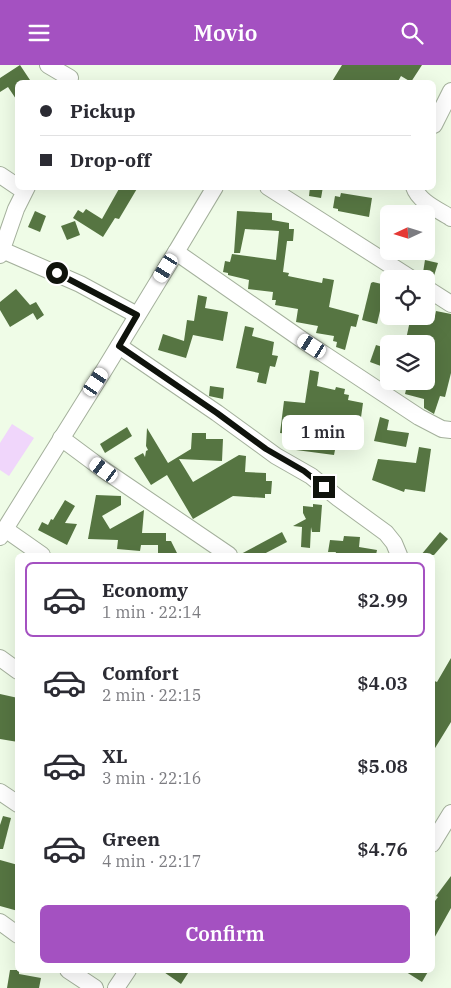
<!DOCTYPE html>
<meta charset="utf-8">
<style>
:root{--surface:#fff;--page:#f2f2f3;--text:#2b2b33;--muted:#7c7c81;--line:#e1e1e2;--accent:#a451c1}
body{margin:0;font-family:"IBM Plex Serif",serif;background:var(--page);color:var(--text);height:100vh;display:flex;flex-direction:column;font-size:19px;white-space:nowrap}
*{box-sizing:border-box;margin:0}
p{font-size:16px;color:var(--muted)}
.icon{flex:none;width:28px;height:28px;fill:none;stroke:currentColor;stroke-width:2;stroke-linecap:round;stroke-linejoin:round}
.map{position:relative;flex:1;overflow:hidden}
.panel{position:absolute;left:15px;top:488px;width:420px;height:420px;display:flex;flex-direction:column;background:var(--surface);border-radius:8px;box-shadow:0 5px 20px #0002}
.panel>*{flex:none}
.top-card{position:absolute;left:15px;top:15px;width:421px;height:110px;border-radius:8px;box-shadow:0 5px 20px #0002;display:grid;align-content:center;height:110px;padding:0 25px;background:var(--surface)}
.needle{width:32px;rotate:266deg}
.tools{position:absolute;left:380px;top:140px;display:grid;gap:10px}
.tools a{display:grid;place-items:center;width:55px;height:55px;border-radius:8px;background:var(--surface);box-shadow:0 5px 20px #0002;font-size:25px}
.end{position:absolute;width:22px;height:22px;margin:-11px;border:6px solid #0f130c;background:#fff;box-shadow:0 0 0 2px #fff}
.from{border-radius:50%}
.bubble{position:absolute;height:35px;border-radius:8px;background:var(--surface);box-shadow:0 5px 20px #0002;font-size:16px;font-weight:600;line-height:35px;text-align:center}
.car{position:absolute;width:15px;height:30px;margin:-15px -8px;border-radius:6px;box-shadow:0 0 4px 1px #0007;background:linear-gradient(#fff 24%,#345 0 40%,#fff 0 76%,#345 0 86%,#fff 0)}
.top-card b{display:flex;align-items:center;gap:18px;height:48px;font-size:19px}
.top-card b+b{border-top:1px solid var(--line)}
.top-card i{width:12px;height:12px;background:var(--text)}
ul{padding:9px 0 0;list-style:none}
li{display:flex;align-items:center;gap:15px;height:75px;margin:0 10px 8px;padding:0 15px;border:2px solid transparent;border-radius:8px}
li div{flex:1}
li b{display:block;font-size:19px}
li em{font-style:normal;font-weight:600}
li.active{border-color:var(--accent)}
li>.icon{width:45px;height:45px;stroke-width:1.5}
.button{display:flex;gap:10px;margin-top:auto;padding:10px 25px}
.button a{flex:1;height:58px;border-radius:8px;background:var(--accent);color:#fff;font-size:20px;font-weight:600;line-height:58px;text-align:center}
header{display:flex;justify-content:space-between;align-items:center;height:65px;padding:0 25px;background:var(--accent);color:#fff;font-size:22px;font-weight:600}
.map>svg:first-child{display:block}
</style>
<header><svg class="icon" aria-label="menu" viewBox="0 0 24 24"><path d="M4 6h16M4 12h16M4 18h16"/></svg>Movio<svg class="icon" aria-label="search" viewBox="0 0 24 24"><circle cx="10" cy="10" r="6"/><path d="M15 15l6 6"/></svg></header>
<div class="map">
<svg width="451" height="923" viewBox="0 0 451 923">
<rect width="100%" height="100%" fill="#effce7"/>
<path fill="#f0d6fb" d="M 12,359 L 34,373 L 9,411 L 0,405 L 0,378 Z"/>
<g fill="#567542">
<path d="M 20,0 L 32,18 L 18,18 L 18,37 L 8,22 L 0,27 L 0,13 Z"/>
<path d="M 342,0 L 422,0 L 411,17 L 401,11 L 397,18 L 331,18 Z"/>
<path d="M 120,122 L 138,122 L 119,154 L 115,153 L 103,172 L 73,153 L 78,145 L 83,148 L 86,144 L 102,154 Z"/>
<path d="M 310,122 L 323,122 L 321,133 L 309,131 Z"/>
<path d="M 341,128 L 372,133 L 369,152 L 338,146 L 338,144 L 333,143 L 335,131 L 340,132 Z"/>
<path d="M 35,146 L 46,151 L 40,167 L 28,162 Z"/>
<path d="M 237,146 L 272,148 L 272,155 L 289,158 L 289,164 L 294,164 L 293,176 L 287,176 L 283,207 L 289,208 L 288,211 L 322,218 L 323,213 L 334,215 L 329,242 L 359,250 L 356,262 L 351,261 L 345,285 L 336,282 L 337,277 L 333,276 L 334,271 L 316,268 L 318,261 L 296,257 L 298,244 L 275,240 L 276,235 L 272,235 L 273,227 L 248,224 L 249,215 L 228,210 L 228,208 L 223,207 L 225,196 L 230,197 L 232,189 L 276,195 L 279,166 L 245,164 L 240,188 L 234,188 Z"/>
<path d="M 75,156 L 80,170 L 67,175 L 61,161 Z"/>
<path d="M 425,195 L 438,198 L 433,214 L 422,214 Z"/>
<path d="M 373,217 L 386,220 L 377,259 L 362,255 L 371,218 Z"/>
<path d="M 16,224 L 30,240 L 36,237 L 44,250 L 37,255 L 33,248 L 10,262 L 0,245 L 0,237 Z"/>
<path d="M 198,230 L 207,232 L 205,243 L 228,247 L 223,276 L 193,270 L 186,293 L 158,285 L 163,269 L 184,276 L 187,255 L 194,256 Z"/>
<path d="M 436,246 L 451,249 L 451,308 L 445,332 L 440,331 L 434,349 L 424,343 L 424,334 L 405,329 L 408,316 L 427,316 L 432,298 L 428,297 L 431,279 L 405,279 L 411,251 L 435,251 Z"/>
<path d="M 245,261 L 254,263 L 252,271 L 274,277 L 272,290 L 278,291 L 275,302 L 270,301 L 266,319 L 257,317 L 259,308 L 236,303 Z"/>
<path d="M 376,280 L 389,284 L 389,304 L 370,297 Z"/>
<path d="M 310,305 L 319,307 L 317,321 L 335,325 L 336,322 L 345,324 L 344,329 L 349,330 L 348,335 L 363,338 L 358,374 L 338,370 L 334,390 L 296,385 L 299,370 L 280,368 L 284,336 L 305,338 Z"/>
<path d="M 210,321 L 224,323 L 223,334 L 209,331 Z"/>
<path d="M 380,352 L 389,355 L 387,365 L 409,368 L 406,382 L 374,376 Z"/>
<path d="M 127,362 L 132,371 L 105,388 L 100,379 Z"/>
<path d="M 147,363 L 168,398 L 191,384 L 192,368 L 206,368 L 206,374 L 223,374 L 222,396 L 179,394 L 193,417 L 239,390 L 246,391 L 245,407 L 266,408 L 266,416 L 272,416 L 271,429 L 265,429 L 265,433 L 233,431 L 193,454 L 167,410 L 151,420 L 134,393 L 143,388 L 145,392 L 146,386 L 148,385 L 146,381 Z"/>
<path d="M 419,382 L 431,384 L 425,427 L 405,424 L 404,427 L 372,415 L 378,394 L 416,398 Z"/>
<path d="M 96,430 L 121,431 L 121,440 L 102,451 L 110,464 L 144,445 L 142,468 L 166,468 L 166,476 L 171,476 L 178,490 L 158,490 L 158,480 L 141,480 L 140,486 L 117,484 L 118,475 L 88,474 Z"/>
<path d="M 65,435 L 75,441 L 65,458 L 77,459 L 67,480 L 38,465 L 42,457 L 48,460 L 51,454 L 53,455 Z"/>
<path d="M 313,439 L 322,440 L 320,467 L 312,467 L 311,462 L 310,483 L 301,482 L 302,462 L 293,461 L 306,454 L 303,448 L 303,441 L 313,442 Z"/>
<path d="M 282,467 L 287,477 L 262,490 L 239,490 Z"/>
<path d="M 440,467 L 448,474 L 434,490 L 421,490 Z"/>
<path d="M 344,471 L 360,472 L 359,482 L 377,485 L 376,490 L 335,490 L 336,487 L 328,487 L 330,475 L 343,476 Z"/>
<path d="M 451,593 L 451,657 L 432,688 L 432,615 L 437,617 Z"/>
<path d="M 0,629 L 18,633 L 18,677 L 0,674 Z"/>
<path d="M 3,751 L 11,753 L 3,784 L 0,784 L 0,760 Z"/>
<path d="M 0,795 L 18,800 L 18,846 L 0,841 Z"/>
<path d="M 451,811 L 451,843 L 432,877 L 432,840 L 438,832 L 436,831 Z"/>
<path d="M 10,905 L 19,905 L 19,909 L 41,913 L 39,923 L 7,923 Z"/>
<path d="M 161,905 L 190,905 L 181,919 Z"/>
<path d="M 403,905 L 429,905 L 422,917 Z"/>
</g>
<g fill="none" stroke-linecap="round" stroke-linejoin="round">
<g stroke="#a4b09c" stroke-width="18">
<g id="minor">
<path d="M 48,0 L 70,13"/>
<path d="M 434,60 L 451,26"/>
<path d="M 0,110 L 18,122"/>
<path d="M 215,122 L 176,187 L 301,274 L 419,352 L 442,364 L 451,365"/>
<path d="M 268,122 L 412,214"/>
<path d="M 414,122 C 419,137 439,145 451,153"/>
<path d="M 2,185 L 80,219 L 137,250"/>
<path d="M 0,190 L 16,144 L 27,122"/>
<path d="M 426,223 L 451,239"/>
<path d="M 119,281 L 217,348 L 276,391 L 311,411 L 338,433 L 386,468 L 394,478 L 399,490"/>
<path d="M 61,373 L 104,405 L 229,490"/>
<path d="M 5,464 L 42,490"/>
<path d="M 0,472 L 106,302 L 176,187"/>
<path d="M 0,593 L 18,606"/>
<path d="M 0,727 L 18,739"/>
<path d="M 432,779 L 451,748"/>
<path d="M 0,857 L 18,870"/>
<path d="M 68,905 L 95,923"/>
<path d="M 116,923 L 128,905"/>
</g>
</g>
<use href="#minor" stroke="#fff" stroke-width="16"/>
</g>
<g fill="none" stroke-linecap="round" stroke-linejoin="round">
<path stroke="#0f130c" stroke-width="6" d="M 57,208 L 137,250 L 119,281 L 217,348 L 266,384 L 304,406 L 324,422"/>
</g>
</svg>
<div class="tools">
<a><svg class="needle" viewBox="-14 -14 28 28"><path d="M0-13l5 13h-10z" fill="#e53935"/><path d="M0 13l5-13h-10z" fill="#7c7c81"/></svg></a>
<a><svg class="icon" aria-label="locate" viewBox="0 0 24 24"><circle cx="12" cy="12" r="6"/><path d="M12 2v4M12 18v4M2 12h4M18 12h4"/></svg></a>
<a><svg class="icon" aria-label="layers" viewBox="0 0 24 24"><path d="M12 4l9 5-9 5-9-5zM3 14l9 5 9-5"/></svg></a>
</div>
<i class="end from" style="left:57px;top:208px"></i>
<i class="end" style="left:324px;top:422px"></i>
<div class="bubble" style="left:282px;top:350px;width:82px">1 min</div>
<i class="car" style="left:166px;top:203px;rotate:212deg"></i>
<i class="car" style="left:312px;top:281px;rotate:303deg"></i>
<i class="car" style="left:96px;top:317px;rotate:34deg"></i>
<i class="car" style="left:104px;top:405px;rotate:306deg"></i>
<div class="top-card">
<b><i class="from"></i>Pickup</b>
<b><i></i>Drop-off</b>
</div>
<section class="panel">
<ul>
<li class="active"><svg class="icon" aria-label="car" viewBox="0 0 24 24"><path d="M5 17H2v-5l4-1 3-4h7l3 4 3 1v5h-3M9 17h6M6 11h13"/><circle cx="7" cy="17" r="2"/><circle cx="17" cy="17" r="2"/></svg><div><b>Economy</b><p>1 min · 22:14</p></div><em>$2.99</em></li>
<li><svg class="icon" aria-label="car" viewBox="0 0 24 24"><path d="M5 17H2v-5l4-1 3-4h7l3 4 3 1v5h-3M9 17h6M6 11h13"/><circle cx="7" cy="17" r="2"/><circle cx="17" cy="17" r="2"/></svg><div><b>Comfort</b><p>2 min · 22:15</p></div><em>$4.03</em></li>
<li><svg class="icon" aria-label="car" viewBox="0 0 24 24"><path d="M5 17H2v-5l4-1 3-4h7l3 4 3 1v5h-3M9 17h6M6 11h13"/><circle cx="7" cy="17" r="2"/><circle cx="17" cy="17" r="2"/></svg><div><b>XL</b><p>3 min · 22:16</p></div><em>$5.08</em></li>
<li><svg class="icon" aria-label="car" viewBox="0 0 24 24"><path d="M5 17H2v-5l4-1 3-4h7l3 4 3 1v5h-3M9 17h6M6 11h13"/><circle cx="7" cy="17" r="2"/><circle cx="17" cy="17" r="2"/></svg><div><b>Green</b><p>4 min · 22:17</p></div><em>$4.76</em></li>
</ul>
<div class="button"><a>Confirm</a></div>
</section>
</div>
